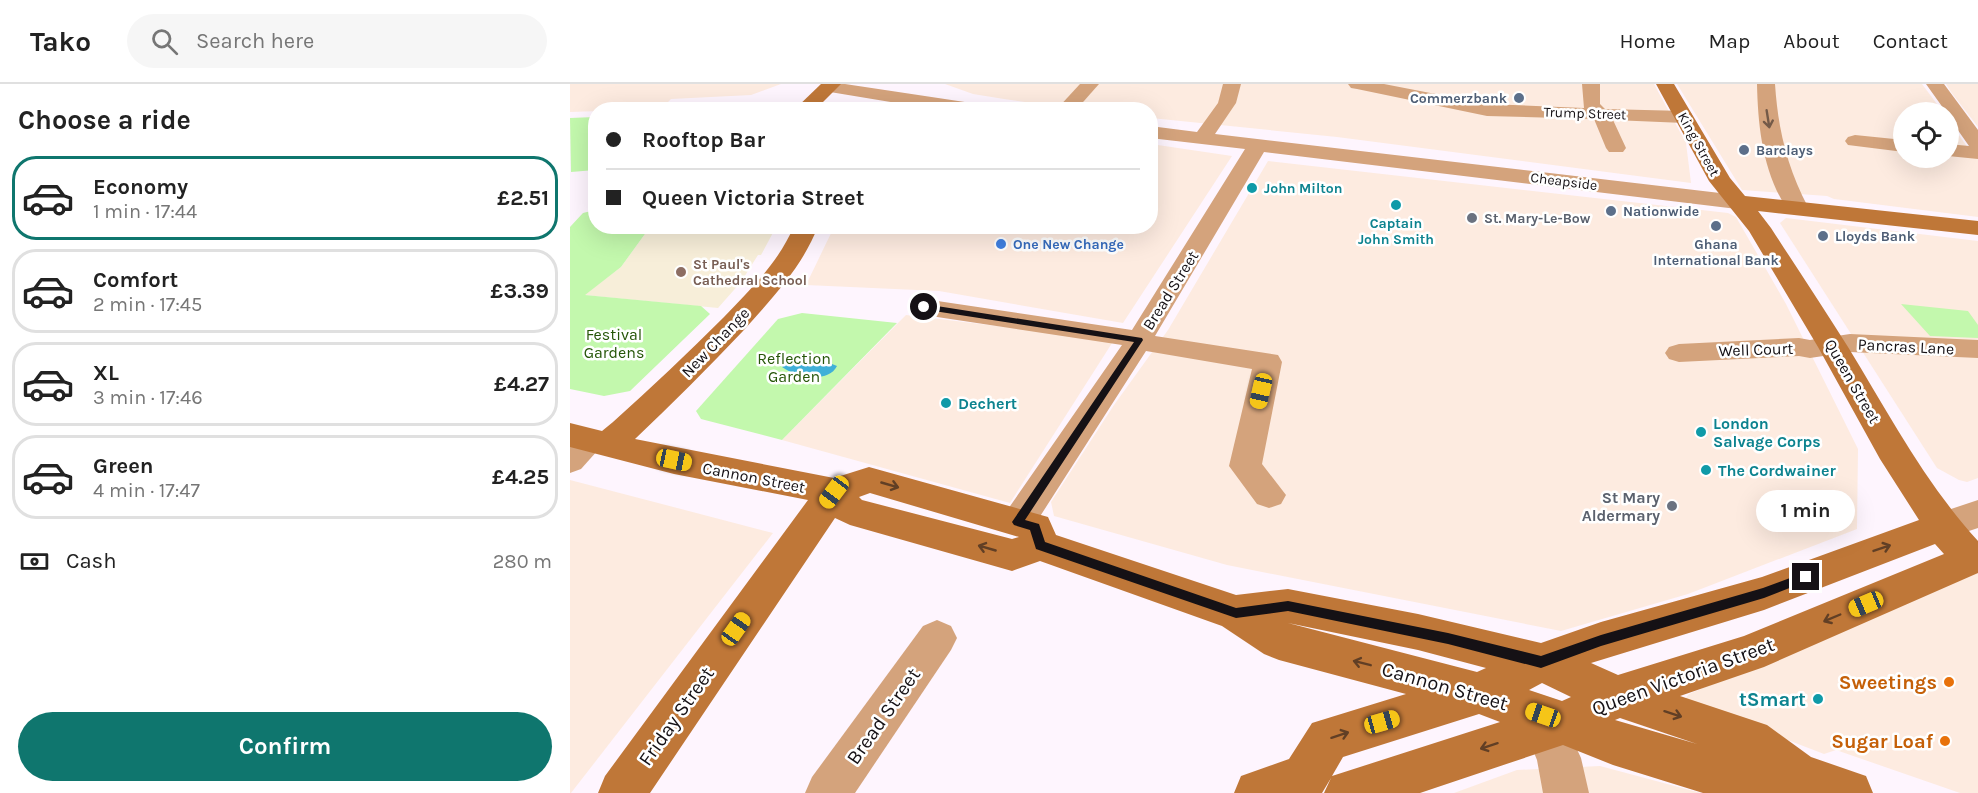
<!DOCTYPE html>
<meta charset="utf-8">
<style>
:root{--surface:#fff;--page:#f6f6f6;--text:#222;--muted:#767676;--line:#e0e0e0;--accent:#0f766e}
body{margin:0;font-family:Karla,sans-serif;background:var(--page);color:var(--text);height:100vh;display:flex;flex-direction:column;font-size:22px;white-space:nowrap}
*{box-sizing:border-box;margin:0}
p{font-size:20px;color:var(--muted)}
.icon{flex:none;width:33px;height:33px;fill:none;stroke:currentColor;stroke-width:2;stroke-linecap:round;stroke-linejoin:round}
.map{position:relative;flex:1;overflow:hidden}
.sheet{display:flex;flex-direction:column;background:var(--surface);width:570px}
.sheet>*{flex:none}
.top-card{position:absolute;left:18px;top:18px;width:570px;height:132px;border-radius:24px;box-shadow:0 6px 24px #0002;display:grid;align-content:center;height:132px;padding:0 18px;background:var(--surface)}
.controls{position:absolute;left:1323px;top:18px;display:grid;gap:12px}
.controls a{display:grid;place-items:center;width:66px;height:66px;border-radius:50%;background:var(--surface);box-shadow:0 6px 24px #0002;font-size:30px}
.end{position:absolute;width:27px;height:27px;margin:-14px;border:8px solid #151115;background:#fff;box-shadow:0 0 0 3px #fff}
.from{border-radius:50%}
.bubble{position:absolute;height:42px;border-radius:21px;background:var(--surface);box-shadow:0 6px 24px #0002;font-size:20px;font-weight:700;line-height:42px;text-align:center}
.car{position:absolute;width:18px;height:36px;margin:-18px -9px;border-radius:8px;box-shadow:0 0 4px 2px #0007;background:linear-gradient(#f5c518 24%,#345 0 40%,#f5c518 0 76%,#345 0 86%,#f5c518 0)}
.top-card b{display:flex;align-items:center;gap:21px;height:57px;font-size:22px}
.top-card b+b{border-top:2px solid var(--line)}
.top-card i{width:15px;height:15px;background:var(--text)}
ul{padding:0;list-style:none}
li{display:flex;align-items:center;gap:18px;height:84px;margin:0 12px 9px;padding:0 6px;border:3px solid var(--line);border-radius:24px}
li div{flex:1}
li b{display:block;font-size:22px}
li em{font-style:normal;font-weight:700}
li.active{border-color:var(--accent)}
li>.icon{width:54px;height:54px;stroke-width:1.5}
h2{padding:0 18px;font-size:27px;line-height:72px}
.pay{display:flex;align-items:center;gap:15px;height:66px;padding:0 18px;font-size:22px}
.pay p{margin-inline-start:auto}
.action{display:flex;gap:12px;margin-top:auto;padding:12px 18px}
.action a{flex:1;height:69px;border-radius:36px;background:var(--accent);color:#fff;font-size:24px;font-weight:700;line-height:69px;text-align:center}
header{display:flex;align-items:center;gap:36px;box-sizing:border-box;height:84px;padding:0 30px;background:var(--surface);border-bottom:2px solid var(--line)}
header strong{font-size:28px}
nav{display:flex;gap:33px;margin-inline-start:auto;font-size:21px}
.search{width:420px;height:54px;background:var(--page);display:flex;align-items:center;gap:15px;box-sizing:border-box;padding:0 21px;border-radius:33px;color:var(--muted);font-size:22px}
main{display:flex;flex:1;min-height:0}
.map>svg:first-child{display:block}
</style>
<header>
<strong>Tako</strong>
<div class="search"><svg class="icon" aria-label="search" viewBox="0 0 24 24"><circle cx="10" cy="10" r="6"/><path d="M15 15l6 6"/></svg>Search here</div>
<nav><a>Home</a><a>Map</a><a>About</a><a>Contact</a></nav>
</header>
<main>
<section class="sheet">
<h2>Choose a ride</h2>
<ul>
<li class="active"><svg class="icon" aria-label="car" viewBox="0 0 24 24"><path d="M5 17H2v-5l4-1 3-4h7l3 4 3 1v5h-3M9 17h6M6 11h13"/><circle cx="7" cy="17" r="2"/><circle cx="17" cy="17" r="2"/></svg><div><b>Economy</b><p>1 min · 17:44</p></div><em>£2.51</em></li>
<li><svg class="icon" aria-label="car" viewBox="0 0 24 24"><path d="M5 17H2v-5l4-1 3-4h7l3 4 3 1v5h-3M9 17h6M6 11h13"/><circle cx="7" cy="17" r="2"/><circle cx="17" cy="17" r="2"/></svg><div><b>Comfort</b><p>2 min · 17:45</p></div><em>£3.39</em></li>
<li><svg class="icon" aria-label="car" viewBox="0 0 24 24"><path d="M5 17H2v-5l4-1 3-4h7l3 4 3 1v5h-3M9 17h6M6 11h13"/><circle cx="7" cy="17" r="2"/><circle cx="17" cy="17" r="2"/></svg><div><b>XL</b><p>3 min · 17:46</p></div><em>£4.27</em></li>
<li><svg class="icon" aria-label="car" viewBox="0 0 24 24"><path d="M5 17H2v-5l4-1 3-4h7l3 4 3 1v5h-3M9 17h6M6 11h13"/><circle cx="7" cy="17" r="2"/><circle cx="17" cy="17" r="2"/></svg><div><b>Green</b><p>4 min · 17:47</p></div><em>£4.25</em></li>
</ul>
<div class="pay"><svg class="icon" aria-label="cash" viewBox="0 0 24 24"><path d="M3 7h18v10H3z"/><circle cx="12" cy="12" r="2"/></svg>Cash<p>280 m</p></div>
<div class="action"><a>Confirm</a></div>
</section>
<div class="map">
<svg width="1408" height="709" viewBox="0 0 1408 709">
<rect width="100%" height="100%" fill="#fef5fe"/>
<g fill="#fdebe0">
<path d="M 0,0 L 211,0 L 181,11 L 101,15 L 91,25 L 0,28 Z"/>
<path d="M 375,0 L 1084,0 L 1116,59 L 1121,99 L 767,53 L 581,34 L 580,26 L 514,26 L 434,15 L 403,10 Z"/>
<path d="M 1107,0 L 1352,0 L 1373,28 L 1334,28 L 1334,74 L 1378,74 L 1379,37 L 1403,71 L 1408,72 L 1408,133 L 1264,115 L 1257,112 L 1172,106 Z"/>
<path d="M 1376,0 L 1408,0 L 1408,43 L 1381,8 Z"/>
<path d="M 581,60 L 662,72 L 553,239 L 369,207 L 236,201 L 264,143 L 580,142 Z"/>
<path d="M 698,77 L 1158,129 L 1166,133 L 1216,220 L 1288,365 L 1287,445 L 1118,510 L 991,547 L 657,481 L 484,432 L 481,418 L 544,321 L 598,246 Z"/>
<path d="M 1216,134 L 1408,157 L 1408,394 L 1397,398 L 1389,396 L 1367,384 L 1210,139 Z"/>
<path d="M 336,231 L 544,256 L 440,419 L 212,356 Z"/>
<path d="M 0,396 L 203,449 L 1,709 L 0,709 Z"/>
<path d="M 1408,487 L 1408,709 L 1390,709 L 1266,666 L 1254,670 L 1114,616 L 1119,610 Z"/>
<path d="M 1030,682 L 1131,709 L 884,709 L 947,686 Z"/>
</g>
<path fill="#f7eed9" d="M 80,143 L 206,143 L 191,171 L 188,171 L 171,198 L 148,224 L 14,211 L 51,183 Z"/>
<g fill="#c3f8ad">
<path d="M 25,33 L 25,86 L 1,88 L 0,34 Z"/>
<path d="M 25,126 L 26,142 L 80,143 L 51,183 L 15,211 L 131,222 L 140,230 L 60,307 L 34,312 L 0,305 L 0,143 L 13,129 Z"/>
<path d="M 1331,220 L 1398,227 L 1408,241 L 1408,254 L 1360,252 Z"/>
<path d="M 232,229 L 327,239 L 212,356 L 131,335 L 126,327 L 208,235 Z"/>
</g>
<path fill="#40b0d8" d="M 226,273 L 257,278 L 267,282 C 258,300 226,293 212,283 L 219,276 Z"/>
<g fill="none" stroke-linecap="round" stroke-linejoin="round">
<g fill="#d4a37c" fill-rule="evenodd">
<path d="M 253,0 L 275,0 L 408,20 L 415,22 L 417,26 L 369,26 L 260,8 L 254,7 L 251,3 Z"/>
<path d="M 510,0 L 529,0 L 506,26 L 486,26 Z"/>
<path d="M 653,0 L 671,0 L 666,19 L 645,50 L 1167,111 L 1175,113 L 1178,118 L 1175,123 L 1167,125 L 694,68 L 585,252 L 708,271 L 712,278 L 692,380 L 716,411 L 711,420 L 699,424 L 687,420 L 659,382 L 682,285 L 576,267 L 460,448 L 448,452 L 436,448 L 431,438 L 436,428 L 552,261 L 354,231 L 345,229 L 341,223 L 345,217 L 354,215 L 562,246 L 675,65 L 580,54 L 580,42 L 627,48 L 648,19 Z"/>
<path d="M 778,0 L 814,0 L 917,20 L 1014,24 L 1012,0 L 1030,0 L 1030,20 L 1035,25 L 1114,27 L 1121,29 L 1123,33 L 1121,37 L 1114,39 L 1043,36 L 1056,64 L 1053,68 L 1039,68 L 1036,64 L 1024,35 L 917,32 L 787,5 L 781,4 Z"/>
<path d="M 1187,0 L 1205,0 C 1208,45 1217,83 1238,123 L 1235,128 L 1227,130 L 1219,128 C 1193,90 1188,44 1187,0 Z"/>
<path d="M 1356,0 L 1374,0 L 1408,46 L 1408,75 L 1378,72 L 1378,60 L 1399,62 L 1378,32 L 1378,28 L 1376,28 Z"/>
<path d="M 1285,51 L 1334,56 L 1334,68 L 1278,61 L 1275,57 L 1278,53 Z"/>
<path d="M 1280,250 L 1408,256 L 1408,274 L 1280,268 L 1240,274 L 1229,272 L 1109,278 L 1099,275 L 1095,269 L 1099,263 L 1109,260 L 1229,254 L 1240,256 Z"/>
<path d="M 21,345 L 32,348 L 37,356 L 11,385 L 0,389 L 0,357 L 10,348 Z"/>
<path d="M 1408,416 L 1408,444 L 1372,456 L 1360,452 L 1355,442 L 1360,432 Z"/>
<path d="M 367,536 L 381,542 L 387,554 L 381,566 L 285,709 L 235,709 L 242,693 L 353,542 Z"/>
<path d="M 975,623 L 990,629 L 1011,674 L 1019,709 L 973,709 L 967,676 L 954,644 L 960,629 Z"/>
</g>
<g fill="#bf7738" fill-rule="evenodd">
<path d="M 251,0 L 271,0 L 245,26 L 224,26 Z"/>
<path d="M 1086,0 L 1104,0 L 1160,94 L 1175,112 L 1408,137 L 1408,151 L 1188,127 L 1201,144 C 1227,184 1253,223 1278,263 C 1319,330 1355,399 1408,457 L 1408,489 L 1194,583 L 1110,612 L 1197,641 L 1241,673 L 1296,692 L 1303,709 L 1133,709 L 1043,681 L 993,661 L 850,709 L 754,709 L 761,694 L 752,709 L 664,709 L 671,692 L 719,675 L 742,639 L 836,610 L 709,576 L 694,570 L 652,542 L 470,477 L 442,487 L 280,441 L 265,434 L 80,709 L 28,709 L 35,692 L 238,416 L 104,390 L 0,363 L 0,339 L 32,347 L 43,338 C 81,304 118,269 154,233 C 181,205 208,179 224,142 L 248,142 C 232,184 202,214 173,247 C 138,284 102,320 65,355 L 264,394 L 299,383 L 478,433 L 486,451 L 666,511 L 718,505 L 848,530 L 971,559 L 1031,538 L 1192,493 L 1349,436 L 1310,375 L 1248,263 L 1179,147 L 1139,97 ZM 300,409 L 449,453 L 442,455 L 292,416 L 289,413 ZM 1365,460 L 1374,470 L 1174,552 L 1048,591 L 1021,579 L 1194,526 ZM 718,539 L 848,566 L 916,584 L 907,588 ZM 972,599 L 1001,613 L 992,617 L 959,606 ZM 909,630 L 930,638 L 762,692 L 773,673 ZM 1050,634 L 1127,660 L 1045,636 Z"/>
</g>
</g>
<defs><path id="oneway-shaft" d="M-6 0H5M1.5-3L5.5 0L1.5 3" fill="none" stroke-width="1.6" stroke-linecap="round" stroke-linejoin="round" transform="scale(1.5)"/></defs>
<use stroke="#745a48" href="#oneway-shaft" transform="translate(1198 35) rotate(81)"/>
<g stroke="#613f25">
<use href="#oneway-shaft" transform="translate(320 401) rotate(16)"/>
<use href="#oneway-shaft" transform="translate(417 464) rotate(-164)"/>
<use href="#oneway-shaft" transform="translate(1312 464) rotate(-19)"/>
<use href="#oneway-shaft" transform="translate(1262 534) rotate(157)"/>
<use href="#oneway-shaft" transform="translate(792 579) rotate(-166)"/>
<use href="#oneway-shaft" transform="translate(1103 630) rotate(18)"/>
<use href="#oneway-shaft" transform="translate(770 651) rotate(-18)"/>
<use href="#oneway-shaft" transform="translate(919 662) rotate(162)"/>
</g>
<path fill="#151115" d="M 354,220 L 572,254 L 573,256 L 455,436 L 469,440 L 475,458 L 666,524 L 718,517 L 878,549 L 971,572 L 1031,551 L 1193,504 L 1236,488 L 1242,493 L 1240,496 L 1194,514 L 1031,562 L 971,584 L 878,560 L 718,527 L 666,534 L 466,465 L 460,446 L 444,441 L 442,438 L 564,258 L 351,225 L 351,221 Z"/>
<g fill="#5c6f8a" stroke="#fff" stroke-width="2">
<circle cx="949" cy="14" r="6"/>
<circle cx="1174" cy="66" r="6"/>
<circle cx="1041" cy="127" r="6"/>
<circle cx="1146" cy="142" r="6"/>
<circle cx="1253" cy="152" r="6"/>
</g>
<g fill="#0f9aa8" stroke="#fff" stroke-width="2">
<circle cx="682" cy="104" r="6"/>
<circle cx="826" cy="121" r="6"/>
<circle cx="376" cy="319" r="6"/>
<circle cx="1131" cy="348" r="6"/>
<circle cx="1136" cy="386" r="6"/>
<circle cx="1248" cy="615" r="6"/>
</g>
<g fill="#6b7280" stroke="#fff" stroke-width="2">
<circle cx="902" cy="134" r="6"/>
<circle cx="1102" cy="422" r="6"/>
</g>
<circle fill="#3f7fe0" stroke="#fff" stroke-width="2" cx="431" cy="160" r="6"/>
<circle fill="#8d6e63" stroke="#fff" stroke-width="2" cx="111" cy="188" r="6"/>
<g fill="#e8710a" stroke="#fff" stroke-width="2">
<circle cx="1379" cy="598" r="6"/>
<circle cx="1375" cy="657" r="6"/>
</g>
<g text-anchor="middle" stroke-width="5" stroke-linejoin="round" paint-order="stroke">
<g font-size="14" font-weight="bold" fill="#4e5e75" stroke="#fff" text-anchor="start">
<text x="937" y="19" text-anchor="end">Commerzbank</text>
<text x="1186" y="71">Barclays</text>
<text x="1053" y="132">Nationwide</text>
<text x="1265" y="157">Lloyds Bank</text>
<text x="1146" y="165" text-anchor="middle">Ghana<tspan x="1146" dy="16">International Bank</tspan></text>
</g>
<g font-size="14" fill="#151115" stroke="#fff">
<text transform="translate(1015 29) rotate(2)" y="5">Trump Street</text>
<text transform="translate(1129 60) rotate(61)" y="5">King Street</text>
<text transform="translate(994 97) rotate(7)" y="5">Cheapside</text>
</g>
<g font-size="14" font-weight="bold" fill="#0d838f" stroke="#fff" text-anchor="start">
<text x="694" y="109">John Milton</text>
<text x="826" y="144" text-anchor="middle">Captain<tspan x="826" dy="16">John Smith</tspan></text>
</g>
<g font-size="14" font-weight="bold" fill="#5b616d" stroke="#fff" text-anchor="start">
<text x="914" y="139">St. Mary-Le-Bow</text>
</g>
<g font-size="14" font-weight="bold" fill="#366cbe" stroke="#fff" text-anchor="start">
<text x="443" y="165">One New Change</text>
</g>
<g font-size="14" font-weight="bold" fill="#785e54" stroke="#fff" text-anchor="start">
<text x="123" y="185">St Paul's<tspan x="123" dy="16">Cathedral School</tspan></text>
</g>
<g font-size="16" fill="#151115" stroke="#fff">
<text transform="translate(600 206) rotate(-58)" y="6">Bread Street</text>
<text transform="translate(145 258) rotate(-46)" y="6">New Change</text>
<text transform="translate(1336 262) rotate(3)" y="6">Pancras Lane</text>
<text transform="translate(1186 265) rotate(-2)" y="6">Well Court</text>
<text transform="translate(1283 297) rotate(60)" y="6">Queen Street</text>
<text transform="translate(184 393) rotate(11)" y="6">Cannon Street</text>
</g>
<g font-size="16" fill="#265608" stroke="#fff">
<text x="44" y="256">Festival<tspan x="44" dy="18">Gardens</tspan></text>
<text x="224" y="280">Reflection<tspan x="224" dy="18">Garden</tspan></text>
</g>
<g font-size="16" font-weight="bold" fill="#0d838f" stroke="#fff" text-anchor="start">
<text x="388" y="325">Dechert</text>
<text x="1143" y="345">London<tspan x="1143" dy="18">Salvage Corps</tspan></text>
<text x="1148" y="392">The Cordwainer</text>
</g>
<g font-size="16" font-weight="bold" fill="#5b616d" stroke="#fff" text-anchor="end">
<text x="1090" y="419">St Mary<tspan x="1090" dy="18">Aldermary</tspan></text>
</g>
<g font-size="20" fill="#151115" stroke="#fff">
<text transform="translate(1113 592) rotate(-20)" y="7">Queen Victoria Street</text>
<text transform="translate(875 602) rotate(16)" y="7">Cannon Street</text>
<text transform="translate(106 632) rotate(-55)" y="7">Friday Street</text>
<text transform="translate(313 632) rotate(-55)" y="7">Bread Street</text>
</g>
<g font-size="20" font-weight="bold" fill="#c56008" stroke="#fff" text-anchor="end">
<text x="1367" y="605">Sweetings</text>
<text x="1363" y="664">Sugar Loaf</text>
</g>
<g font-size="20" font-weight="bold" fill="#0d838f" stroke="#fff" text-anchor="end">
<text x="1236" y="622">tSmart</text>
</g>
</g>
</svg>
<div class="controls">
<a><svg class="icon" aria-label="locate" viewBox="0 0 24 24"><circle cx="12" cy="12" r="6"/><path d="M12 2v4M12 18v4M2 12h4M18 12h4"/></svg></a>
</div>
<i class="end from" style="left:354px;top:223px"></i>
<i class="end" style="left:1236px;top:493px"></i>
<div class="bubble" style="left:1186px;top:406px;width:99px">1 min</div>
<i class="car" style="left:691px;top:307px;rotate:193deg"></i>
<i class="car" style="left:104px;top:376px;rotate:102deg"></i>
<i class="car" style="left:264px;top:408px;rotate:217deg"></i>
<i class="car" style="left:1296px;top:520px;rotate:247deg"></i>
<i class="car" style="left:166px;top:545px;rotate:35deg"></i>
<i class="car" style="left:973px;top:631px;rotate:289deg"></i>
<i class="car" style="left:812px;top:638px;rotate:74deg"></i>
<div class="top-card">
<b><i class="from"></i>Rooftop Bar</b>
<b><i></i>Queen Victoria Street</b>
</div>
</div>
</main>
